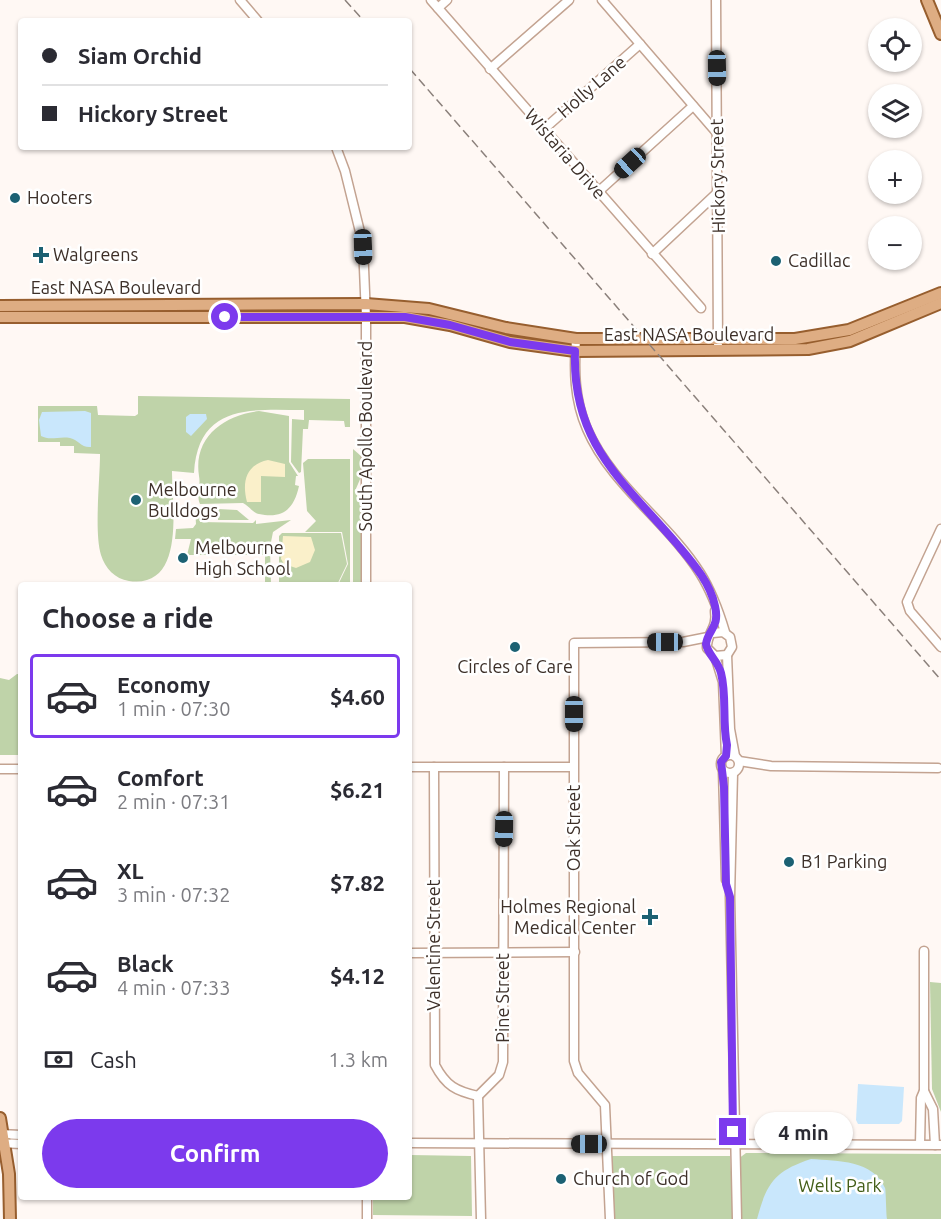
<!DOCTYPE html>
<meta charset="utf-8">
<style>
:root{--surface:#fff;--page:#f7f7f7;--text:#2b2b33;--muted:#7c7c81;--line:#e1e1e2;--accent:#7c3aed}
body{margin:0;font-family:Ubuntu,sans-serif;background:var(--page);color:var(--text);height:100vh;display:flex;flex-direction:column;font-size:22px;white-space:nowrap}
*{box-sizing:border-box;margin:0}
p{font-size:20px;color:var(--muted)}
.icon{flex:none;width:33px;height:33px;fill:none;stroke:currentColor;stroke-width:2;stroke-linecap:round;stroke-linejoin:round}
.map{position:relative;flex:1;overflow:hidden}
.drawer{position:absolute;left:18px;top:582px;width:394px;height:618px;display:flex;flex-direction:column;background:var(--surface);border-radius:6px;box-shadow:0 2px 4px #0004}
.drawer>*{flex:none}
.banner{position:absolute;left:18px;top:18px;width:394px;height:132px;border-radius:6px;box-shadow:0 2px 4px #0004;display:grid;align-content:center;height:132px;padding:0 24px;background:var(--surface)}
.fabs{position:absolute;left:868px;top:18px;display:grid;gap:12px}
.fabs a{display:grid;place-items:center;width:54px;height:54px;border-radius:50%;background:var(--surface);box-shadow:0 2px 4px #0004;font-size:30px}
.end{position:absolute;width:27px;height:27px;margin:-14px;border:8px solid #7c3aed;background:#fff;box-shadow:0 0 0 3px #fff}
.from{border-radius:50%}
.bubble{position:absolute;height:42px;border-radius:21px;background:var(--surface);box-shadow:0 2px 4px #0004;font-size:20px;font-weight:700;line-height:42px;text-align:center}
.car{position:absolute;width:18px;height:36px;margin:-18px -9px;border-radius:8px;box-shadow:0 0 4px 2px #0007;background:linear-gradient(#222 24%,#8ab4d8 0 40%,#222 0 76%,#8ab4d8 0 86%,#222 0)}
.banner b{display:flex;align-items:center;gap:21px;height:57px;font-size:22px}
.banner b+b{border-top:2px solid var(--line)}
.banner i{width:15px;height:15px;background:var(--text)}
ul{padding:0;list-style:none}
li{display:flex;align-items:center;gap:18px;height:84px;margin:0 12px 9px;padding:0 12px;border:3px solid transparent;border-radius:6px}
li div{flex:1}
li b{display:block;font-size:22px}
li em{font-style:normal;font-weight:700}
li.selected{border-color:var(--accent)}
li>.icon{width:54px;height:54px;stroke-width:1.5}
h2{padding:0 24px;font-size:27px;line-height:72px}
.pay{display:flex;align-items:center;gap:15px;height:66px;padding:0 24px;font-size:22px}
.pay p{margin-inline-start:auto}
.primary-button{display:flex;gap:12px;margin-top:auto;padding:12px 24px}
.primary-button a{flex:1;height:69px;border-radius:36px;background:var(--accent);color:#fff;font-size:24px;font-weight:700;line-height:69px;text-align:center}
.map>svg:first-child{display:block}
</style>
<div class="map">
<svg width="941" height="1219" viewBox="0 0 941 1219">
<rect width="100%" height="100%" fill="#fff8f4"/>
<g fill="#bfd3a9">
<path d="M 138,396 L 350,399 L 350,427 L 345,427 L 344,421 L 309,420 L 308,429 L 303,429 L 301,472 L 299,473 L 291,462 L 292,419 L 304,420 L 304,410 C 254,410 198,402 194,473 L 172,471 C 172,506 186,589 129,581 C 115,579 105,568 101,555 C 94,532 100,480 100,454 L 74,453 L 74,446 L 60,446 L 60,442 L 38,442 L 38,406 L 97,406 L 98,415 L 135,416 L 138,414 Z"/>
<path d="M 259,411 L 289,416 L 289,462 L 298,476 L 296,476 L 295,485 L 299,486 C 294,509 283,519 259,514 C 253,513 249,506 243,503 L 200,504 C 196,495 201,486 199,476 C 193,437 224,415 259,411 Z"/>
<path d="M 353,449 L 361,456 L 361,477 L 355,491 L 361,505 L 362,585 L 353,585 Z"/>
<path d="M 308,459 L 350,459 L 350,585 L 338,585 L 348,564 L 342,532 L 305,532 L 316,521 L 307,511 L 303,463 Z"/>
<path d="M 195,508 L 199,508 L 200,522 L 253,523 L 256,520 L 256,524 L 291,520 L 273,532 L 270,547 L 271,585 L 265,585 L 265,555 L 187,555 L 191,539 L 175,539 L 176,529 L 193,528 L 196,524 Z"/>
<path d="M 218,509 L 237,510 L 249,520 L 218,520 Z"/>
<path d="M 282,533 L 341,533 L 347,564 L 337,585 L 279,585 L 279,536 Z"/>
<path d="M 17,674 L 21,674 L 21,755 L 0,755 L 0,678 L 9,680 Z"/>
<path d="M 930,982 L 941,983 L 941,1112 L 932,1089 Z"/>
<path d="M 746,1153 L 941,1154 L 941,1219 L 742,1219 L 738,1159 Z"/>
<path d="M 410,1155 L 471,1156 L 472,1216 L 373,1215 L 373,1197 L 410,1197 Z"/>
<path d="M 611,1156 L 730,1156 L 734,1219 L 613,1219 Z"/>
</g>
<g fill="#faf0ca">
<path d="M 268,460 L 285,464 L 285,477 L 261,476 L 261,502 L 247,502 C 242,483 245,465 268,460 Z"/>
<path d="M 283,536 L 311,537 L 315,550 L 310,562 L 296,568 L 284,564 L 281,559 Z"/>
</g>
<g fill="#c9e7fc">
<path d="M 85,411 L 91,413 L 91,447 C 81,448 79,440 70,438 C 59,436 50,441 41,436 L 39,420 L 42,412 Z"/>
<path d="M 202,414 L 206,414 L 207,419 L 191,436 L 186,432 L 186,417 L 190,414 Z"/>
<path d="M 858,1084 L 904,1087 L 902,1121 L 899,1124 L 858,1124 L 856,1120 Z"/>
<path d="M 811,1159 C 838,1161 873,1160 885,1188 C 886,1190 886,1212 887,1219 L 757,1219 C 767,1182 775,1171 811,1159 Z"/>
</g>
<g fill="none" stroke-linecap="round" stroke-linejoin="round">
<g stroke="#c3a391" stroke-width="11">
<g id="minor">
<path d="M 240,0 L 258,21"/>
<path d="M 431,0 L 701,308"/>
<path d="M 602,0 L 716,132"/>
<path d="M 716,0 L 718,344"/>
<path d="M 438,8 L 447,0"/>
<path d="M 490,69 L 569,0"/>
<path d="M 543,130 L 640,44"/>
<path d="M 336,147 L 345,171 L 363,244 L 366,317 L 366,585"/>
<path d="M 598,192 L 693,106"/>
<path d="M 652,254 L 717,193"/>
<path d="M 576,339 C 574,370 574,399 587,429 C 611,485 668,522 700,573 C 712,592 719,612 725,632"/>
<path d="M 941,529 L 907,602 L 910,611 L 941,647"/>
<path d="M 713,633 L 723,632 L 730,637 L 732,647 L 727,655 L 715,656 L 707,648 C 706,633 718,629 715,611"/>
<path d="M 727,655 L 730,729 L 735,756"/>
<path d="M 715,656 L 723,682 L 726,756"/>
<circle cx="730" cy="764" r="9"/>
<path d="M 739,761 L 771,766 L 938,768"/>
<path d="M 410,767 L 573,767"/>
<path d="M 434,767 L 435,1065 C 446,1086 456,1091 478,1096"/>
<path d="M 0,769 L 21,769"/>
<path d="M 723,771 L 726,880"/>
<path d="M 733,773 L 730,897 L 737,1219"/>
<path d="M 410,953 L 575,952"/>
<path d="M 924,1091 L 933,1109 L 935,1145"/>
<path d="M 478,1096 L 499,1075 L 503,1062 L 504,767"/>
<path d="M 478,1096 L 481,1219"/>
<path d="M 0,1134 L 21,1135"/>
<path d="M 1,1143 L 21,1144"/>
<path d="M 410,1143 L 941,1145"/>
<path d="M 920,1144 L 921,1098 L 924,1091 L 924,951"/>
<path d="M 367,1197 L 367,1219"/>
<path d="M 610,1219 L 605,1105 L 578,1073 L 574,1061 L 574,643 L 683,642 L 708,637"/>
</g>
</g>
<g stroke="#975e2e" stroke-width="14">
<g id="major">
<path d="M 927,0 L 941,34"/>
<path d="M 0,306 L 366,304 L 429,309 L 506,328 L 576,339 L 795,339 L 849,330 L 941,293"/>
<path d="M 0,317 L 405,317 L 450,325 L 510,342 L 575,351 L 808,349 L 850,341 L 941,303"/>
<path d="M 0,1118 L 9,1174 L 10,1219"/>
</g>
</g>
<use href="#minor" stroke="#fff" stroke-width="8"/>
<use href="#major" stroke="#dead83" stroke-width="10"/>
<g stroke="#8b807b" stroke-width="1.5" stroke-dasharray="9 4.5" stroke-linecap="butt">
<path d="M 345,0 L 364,21"/>
<path d="M 410,69 L 941,680"/>
</g>
</g>
<g fill="none" stroke-linecap="round" stroke-linejoin="round">
<path stroke="#7c3aed" stroke-width="8" d="M 225,317 L 405,317 L 450,325 L 510,342 L 575,351 C 572,443 621,479 677,544 C 692,562 710,582 715,606 C 720,628 708,629 706,644 C 708,655 718,661 721,673 C 727,696 722,722 727,745 L 726,756 L 721,762 L 724,787 L 726,884 L 730,897 L 733,1132"/>
</g>
<g fill="#1c6173" stroke="#fff" stroke-width="2">
<circle cx="15" cy="198" r="6"/>
<path d="M38 246h6v6h6v6h-6v6h-6v-6h-6v-6h6z"/>
<circle cx="776" cy="261" r="6"/>
<circle cx="136" cy="500" r="6"/>
<circle cx="183" cy="558" r="6"/>
<circle cx="515" cy="647" r="6"/>
<circle cx="789" cy="862" r="6"/>
<path d="M647 908h6v6h6v6h-6v6h-6v-6h-6v-6h6z"/>
<circle cx="561" cy="1179" r="6"/>
</g>
<g text-anchor="middle" stroke-width="5" stroke-linejoin="round" paint-order="stroke">
<g font-size="18" fill="#3d3029" stroke="#fff">
<text transform="translate(592 87) rotate(-41)" y="6">Holly Lane</text>
<text transform="translate(565 154) rotate(49)" y="6">Wistaria Drive</text>
<text transform="translate(718 176) rotate(-91)" y="6">Hickory Street</text>
<text x="116" y="294">East NASA Boulevard</text>
<text x="689" y="341">East NASA Boulevard</text>
<text transform="translate(366 436) rotate(-90)" y="6">South Apollo Boulevard</text>
<text transform="translate(574 828) rotate(-90)" y="6">Oak Street</text>
<text transform="translate(434 945) rotate(-90)" y="6">Valentine Street</text>
<text transform="translate(503 998) rotate(-90)" y="6">Pine Street</text>
</g>
<g font-size="18" fill="#3d3029" stroke="#fff" text-anchor="start">
<text x="27" y="204">Hooters</text>
<text x="53" y="261">Walgreens</text>
<text x="788" y="267">Cadillac</text>
<text x="148" y="496">Melbourne<tspan x="148" dy="21">Bulldogs</tspan></text>
<text x="195" y="554">Melbourne<tspan x="195" dy="21">High School</tspan></text>
<text x="515" y="673" text-anchor="middle">Circles of Care</text>
<text x="801" y="868">B1 Parking</text>
<text x="636" y="913" text-anchor="end">Holmes Regional<tspan x="636" dy="21">Medical Center</tspan></text>
<text x="573" y="1185">Church of God</text>
</g>
<g font-size="18" fill="#435e18" stroke="#fff">
<text x="840" y="1192">Wells Park</text>
</g>
</g>
</svg>
<div class="fabs">
<a><svg class="icon" aria-label="locate" viewBox="0 0 24 24"><circle cx="12" cy="12" r="6"/><path d="M12 2v4M12 18v4M2 12h4M18 12h4"/></svg></a>
<a><svg class="icon" aria-label="layers" viewBox="0 0 24 24"><path d="M12 4l9 5-9 5-9-5zM3 14l9 5 9-5"/></svg></a>
<a>+</a>
<a>−</a>
</div>
<i class="end from" style="left:225px;top:317px"></i>
<i class="end" style="left:733px;top:1132px"></i>
<div class="bubble" style="left:754px;top:1112px;width:99px">4 min</div>
<i class="car" style="left:717px;top:68px;rotate:179deg"></i>
<i class="car" style="left:630px;top:163px;rotate:228deg"></i>
<i class="car" style="left:363px;top:247px;rotate:178deg"></i>
<i class="car" style="left:665px;top:642px;rotate:270deg"></i>
<i class="car" style="left:574px;top:714px;rotate:180deg"></i>
<i class="car" style="left:504px;top:829px;rotate:181deg"></i>
<i class="car" style="left:589px;top:1144px;rotate:270deg"></i>
<div class="banner">
<b><i class="from"></i>Siam Orchid</b>
<b><i></i>Hickory Street</b>
</div>
<section class="drawer">
<h2>Choose a ride</h2>
<ul>
<li class="selected"><svg class="icon" aria-label="car" viewBox="0 0 24 24"><path d="M5 17H2v-5l4-1 3-4h7l3 4 3 1v5h-3M9 17h6M6 11h13"/><circle cx="7" cy="17" r="2"/><circle cx="17" cy="17" r="2"/></svg><div><b>Economy</b><p>1 min · 07:30</p></div><em>$4.60</em></li>
<li><svg class="icon" aria-label="car" viewBox="0 0 24 24"><path d="M5 17H2v-5l4-1 3-4h7l3 4 3 1v5h-3M9 17h6M6 11h13"/><circle cx="7" cy="17" r="2"/><circle cx="17" cy="17" r="2"/></svg><div><b>Comfort</b><p>2 min · 07:31</p></div><em>$6.21</em></li>
<li><svg class="icon" aria-label="car" viewBox="0 0 24 24"><path d="M5 17H2v-5l4-1 3-4h7l3 4 3 1v5h-3M9 17h6M6 11h13"/><circle cx="7" cy="17" r="2"/><circle cx="17" cy="17" r="2"/></svg><div><b>XL</b><p>3 min · 07:32</p></div><em>$7.82</em></li>
<li><svg class="icon" aria-label="car" viewBox="0 0 24 24"><path d="M5 17H2v-5l4-1 3-4h7l3 4 3 1v5h-3M9 17h6M6 11h13"/><circle cx="7" cy="17" r="2"/><circle cx="17" cy="17" r="2"/></svg><div><b>Black</b><p>4 min · 07:33</p></div><em>$4.12</em></li>
</ul>
<div class="pay"><svg class="icon" aria-label="cash" viewBox="0 0 24 24"><path d="M3 7h18v10H3z"/><circle cx="12" cy="12" r="2"/></svg>Cash<p>1.3 km</p></div>
<div class="primary-button"><a>Confirm</a></div>
</section>
</div>
